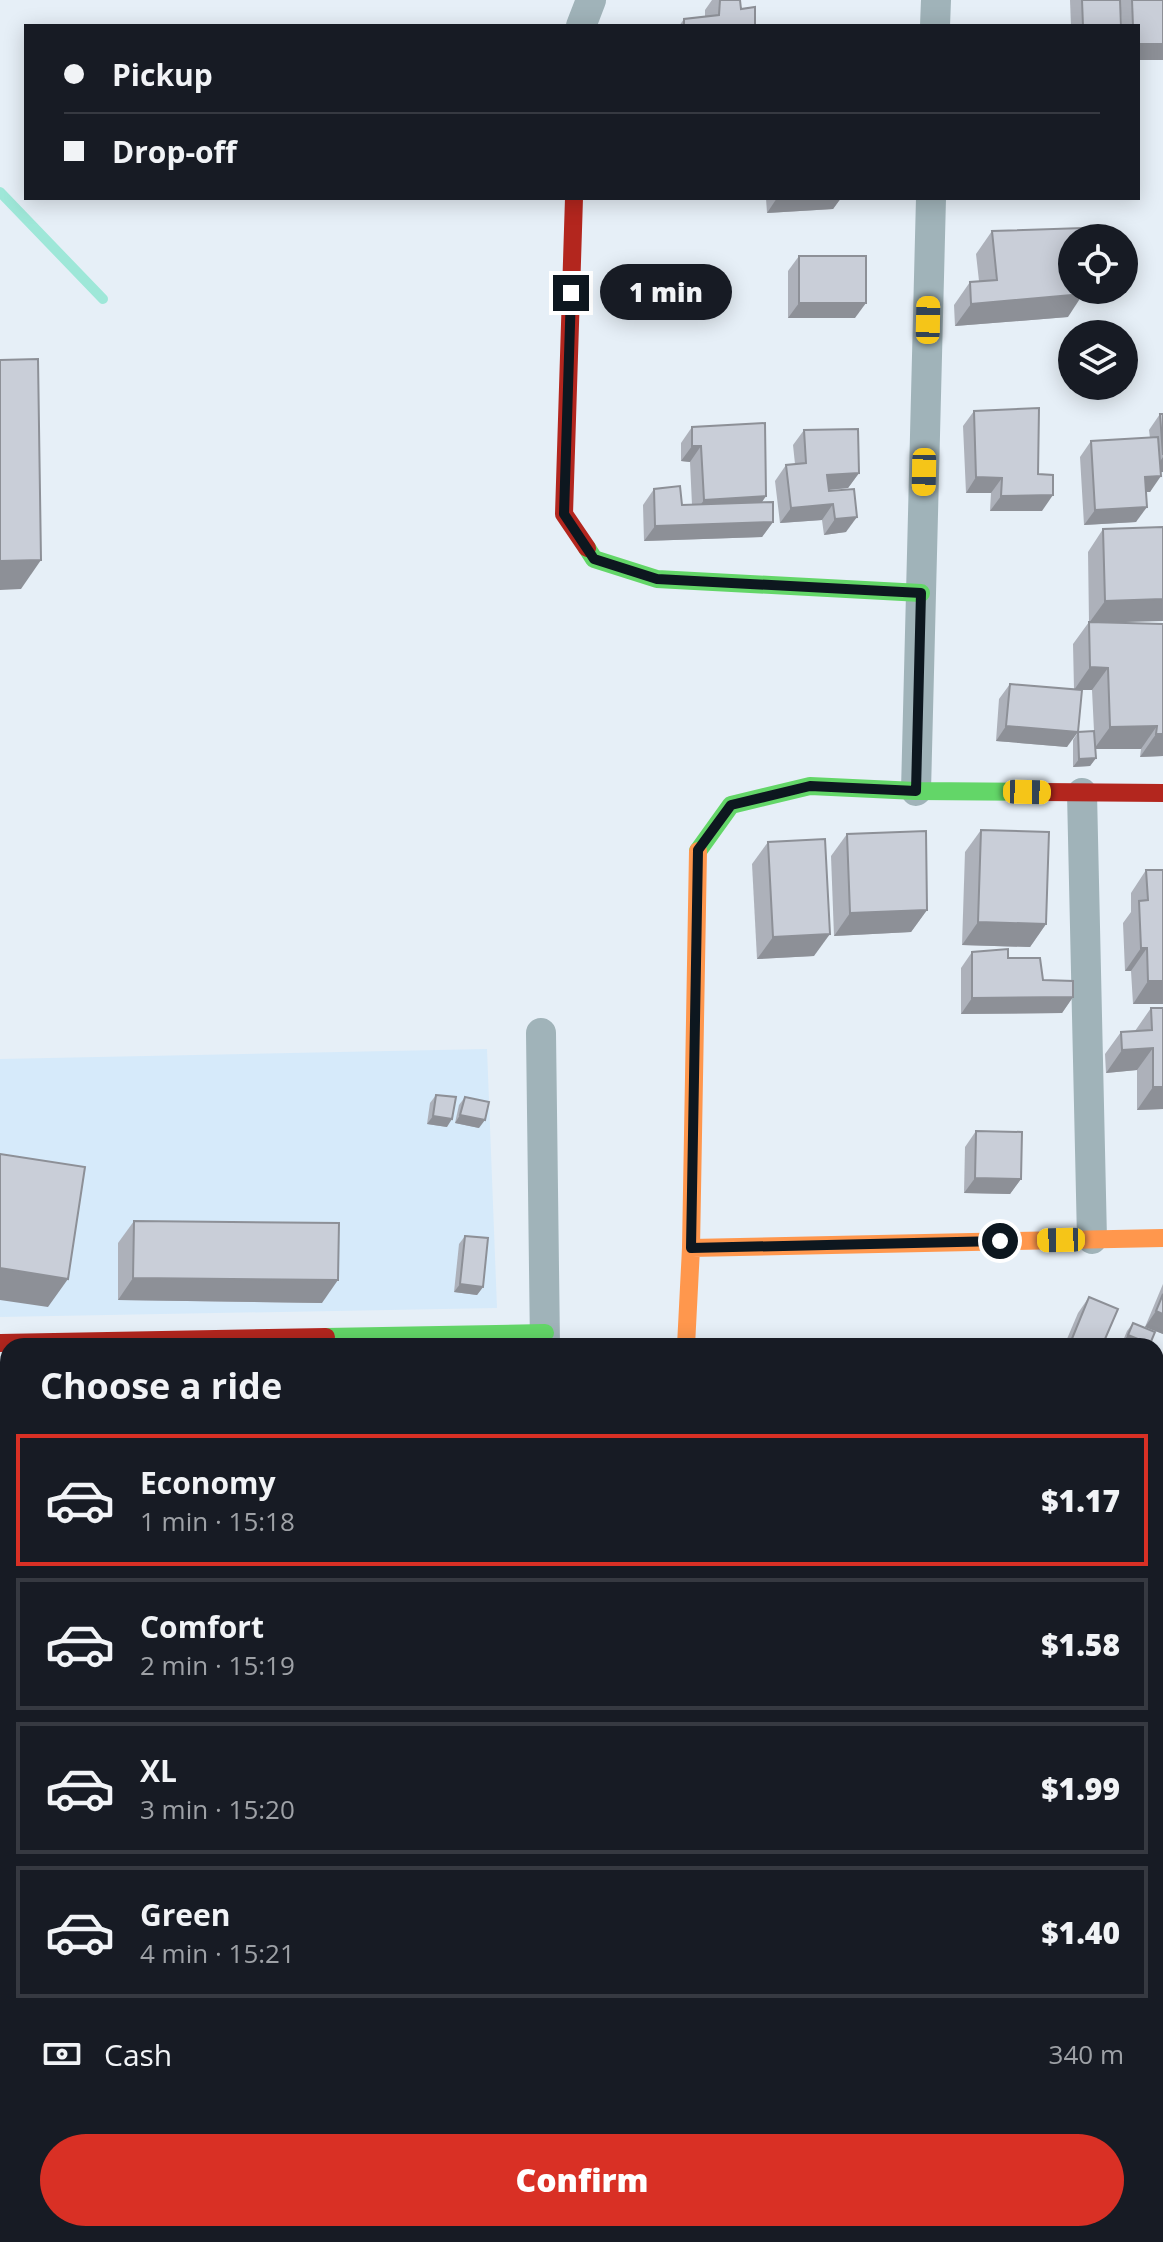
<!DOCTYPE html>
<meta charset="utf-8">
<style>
:root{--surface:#171b24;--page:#242831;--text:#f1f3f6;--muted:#9ea1a6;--line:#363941;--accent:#d93025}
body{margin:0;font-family:"Open Sans",sans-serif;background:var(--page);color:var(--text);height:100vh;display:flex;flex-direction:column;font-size:30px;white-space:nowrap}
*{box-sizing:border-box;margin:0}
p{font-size:26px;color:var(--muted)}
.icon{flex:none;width:44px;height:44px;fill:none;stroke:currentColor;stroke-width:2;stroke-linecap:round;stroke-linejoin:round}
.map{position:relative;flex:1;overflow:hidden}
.panel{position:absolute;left:0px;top:1338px;width:1164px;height:904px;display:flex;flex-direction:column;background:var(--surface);border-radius:24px 24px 0 0;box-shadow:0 4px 20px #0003}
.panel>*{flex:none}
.guide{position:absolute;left:24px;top:24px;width:1116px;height:176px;border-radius:0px;box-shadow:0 4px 20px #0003;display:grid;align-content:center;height:176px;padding:0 40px;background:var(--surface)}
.fabs{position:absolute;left:1058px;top:224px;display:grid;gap:16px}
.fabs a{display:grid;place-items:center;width:80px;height:80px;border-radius:50%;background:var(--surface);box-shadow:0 4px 20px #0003;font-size:40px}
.end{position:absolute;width:36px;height:36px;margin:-18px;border:10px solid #0d171f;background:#fff;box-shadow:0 0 0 4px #fff}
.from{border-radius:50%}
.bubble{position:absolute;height:56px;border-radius:28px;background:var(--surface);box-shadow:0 4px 20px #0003;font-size:26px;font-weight:800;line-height:56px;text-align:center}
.car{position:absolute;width:24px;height:48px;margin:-24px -12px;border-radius:10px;box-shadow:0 0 6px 2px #0007;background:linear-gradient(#f5c518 24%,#345 0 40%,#f5c518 0 76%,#345 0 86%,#f5c518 0)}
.guide b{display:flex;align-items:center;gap:28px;height:76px;font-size:30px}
.guide b+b{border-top:2px solid var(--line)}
.guide i{width:20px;height:20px;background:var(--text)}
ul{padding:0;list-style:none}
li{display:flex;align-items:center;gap:24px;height:132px;margin:0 16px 12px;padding:0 24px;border:4px solid var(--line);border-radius:0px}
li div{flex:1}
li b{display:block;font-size:30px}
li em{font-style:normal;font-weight:800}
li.selected{border-color:var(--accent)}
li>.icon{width:72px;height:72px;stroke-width:1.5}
h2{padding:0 40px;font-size:36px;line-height:96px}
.pay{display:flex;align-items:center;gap:20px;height:88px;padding:0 40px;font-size:30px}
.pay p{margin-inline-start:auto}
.action{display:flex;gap:16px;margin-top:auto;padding:16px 40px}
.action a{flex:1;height:92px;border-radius:48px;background:var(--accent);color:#fff;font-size:32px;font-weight:800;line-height:92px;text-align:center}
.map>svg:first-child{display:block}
</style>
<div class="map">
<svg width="1163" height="2242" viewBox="0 0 1163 2242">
<rect width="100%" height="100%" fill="#e6eff7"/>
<path fill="#d6eafa" d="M 487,1049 L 497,1308 L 0,1317 L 0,1059 Z"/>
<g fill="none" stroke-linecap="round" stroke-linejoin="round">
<path stroke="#9ee7d8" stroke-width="10" d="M 0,192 L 103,299"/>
<g stroke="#a0b3b9" stroke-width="14">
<path d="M 0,2086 L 8,2090"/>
<path d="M 336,2234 L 354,2242"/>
</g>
<g stroke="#a0b3b9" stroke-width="30">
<path d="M 581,26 L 591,0"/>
<path d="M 935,26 L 936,0"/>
<path d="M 916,791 L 931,198"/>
<path d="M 1082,793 L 1092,1239"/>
<path d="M 541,1033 L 545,1346"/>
<path d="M 1156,1581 L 1163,1584"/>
<path d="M 0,1650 L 8,1650"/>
<path d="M 1156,1714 L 1163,1699"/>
<path d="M 0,1897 L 8,1897"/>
<path d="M 1156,1930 L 1163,1933"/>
<path d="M 1029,2234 L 1048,2242"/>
<path d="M 543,2242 L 546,2234"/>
<path d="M 917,2242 L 921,2234"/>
</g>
<g stroke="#63d668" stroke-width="18">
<path d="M 587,548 L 594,559 L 657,579 L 921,593"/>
<path d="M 698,851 L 731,805 L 810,786 L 916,791 L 1042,792"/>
<path d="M 326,1337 L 545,1333"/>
<path d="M 0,2183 L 8,2187"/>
</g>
<g stroke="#ff974d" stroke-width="18">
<path d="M 691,1248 L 698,851"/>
<path d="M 686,1346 L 691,1248 L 1163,1238"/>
</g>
<g stroke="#b3261e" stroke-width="18">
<path d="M 574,198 L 564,514 L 587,548"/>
<path d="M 1042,792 L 1163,793"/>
<path d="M 0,1343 L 326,1337"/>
<path d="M 110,2234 L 127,2242"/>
</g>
</g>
<g fill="#adb1ba">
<path d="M 712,0 L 740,0 L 741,9 L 755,26 L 679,26 L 684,19 L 705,16 L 705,10 Z"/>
<path d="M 1070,0 L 1120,0 L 1121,26 L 1071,26 Z"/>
<path d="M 1120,0 L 1163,0 L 1163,60 L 1138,60 L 1138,26 L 1122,26 Z"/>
<path d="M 766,198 L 841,198 L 833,209 L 767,213 Z"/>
<path d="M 992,231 L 1068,317 L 955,326 L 954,305 L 970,282 L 979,281 L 976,254 Z"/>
<path d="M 799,256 L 855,318 L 788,318 L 788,271 Z"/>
<path d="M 974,411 L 1038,474 L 1042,511 L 990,511 L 991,493 L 966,493 L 963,426 Z"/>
<path d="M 1160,414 L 1163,414 L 1163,472 L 1160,472 L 1150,492 L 1146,492 L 1136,522 L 1084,525 L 1080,457 L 1091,441 L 1150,438 L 1149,430 Z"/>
<path d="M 692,427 L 766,496 L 762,502 L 773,522 L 762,537 L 644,541 L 643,505 L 654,489 L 682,505 L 692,505 L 690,462 L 681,461 L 681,443 Z"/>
<path d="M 804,430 L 859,473 L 848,488 L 828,490 L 846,532 L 824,535 L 822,520 L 780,523 L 775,481 L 786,465 L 795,464 L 793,445 Z"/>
<path d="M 1103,529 L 1114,622 L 1163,624 L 1163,756 L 1140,757 L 1141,749 L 1095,749 L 1096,758 L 1090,766 L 1073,767 L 1073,740 L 1078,732 L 1094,731 L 1092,690 L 1082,690 L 1067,747 L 996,741 L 999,699 L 1010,684 L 1074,689 L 1073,644 L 1089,622 L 1088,552 Z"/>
<path d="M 981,830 L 1046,924 L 1030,947 L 962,945 L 965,852 Z"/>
<path d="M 847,834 L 927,910 L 911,932 L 834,936 L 831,856 Z"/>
<path d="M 768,842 L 814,956 L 757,959 L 752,864 Z"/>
<path d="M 1146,870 L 1163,1004 L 1133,1004 L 1131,971 L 1125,971 L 1123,923 L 1131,912 L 1131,893 Z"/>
<path d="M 972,952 L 1008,958 L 1073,997 L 1062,1013 L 961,1014 L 961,968 Z"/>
<path d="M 1151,1008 L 1163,1109 L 1137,1110 L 1137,1070 L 1106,1073 L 1105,1054 L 1121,1032 L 1135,1031 Z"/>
<path d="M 436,1095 L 447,1127 L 427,1124 L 430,1103 Z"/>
<path d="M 465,1097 L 479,1128 L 455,1123 L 459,1105 Z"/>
<path d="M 976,1131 L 1021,1179 L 1010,1194 L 964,1193 L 965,1147 Z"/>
<path d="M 134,1221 L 322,1303 L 118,1300 L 118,1243 Z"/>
<path d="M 465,1236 L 483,1287 L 477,1295 L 454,1292 L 459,1244 Z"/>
<path d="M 1163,1284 L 1163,1334 L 1145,1327 Z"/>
<path d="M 1089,1297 L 1102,1346 L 1064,1346 L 1078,1313 Z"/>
<path d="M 1133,1323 L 1129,1346 L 1122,1343 L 1127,1331 Z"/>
<path d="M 1163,1359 L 1163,1424 L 1156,1421 L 1156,1374 Z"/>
<path d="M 1156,1484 L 1163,1487 L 1163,1533 L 1156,1543 Z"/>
<path d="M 1,1797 L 8,1797 L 8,1877 L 0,1877 Z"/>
<path d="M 1163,1809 L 1163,1894 L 1156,1891 L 1156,1823 Z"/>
<path d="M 1156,1954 L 1163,1957 L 1163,2071 L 1156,2067 Z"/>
<path d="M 1163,2135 L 1163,2242 L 1110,2242 L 1114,2234 L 1156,2234 L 1156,2148 Z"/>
<path d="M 817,2234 L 888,2234 L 883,2242 L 812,2242 Z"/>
</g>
<g fill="#8d9097">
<rect x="1138" y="44" width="25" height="16"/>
<path d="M 777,198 L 841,198 L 833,209 L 767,213 Z"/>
<path d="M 1083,294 L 1068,317 L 955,326 L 971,304 Z"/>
<path d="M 799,303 L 866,303 L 855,318 L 788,318 Z"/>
<path d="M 692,446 L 701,446 L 690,462 L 681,461 Z"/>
<path d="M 1163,457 L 1163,472 L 1152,473 Z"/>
<path d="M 859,473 L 848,488 L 816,491 L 827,475 Z"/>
<path d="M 1161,476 L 1150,492 L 1134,492 L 1145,477 Z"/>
<path d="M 976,477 L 1002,478 L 991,493 L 966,493 Z"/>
<path d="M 1053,495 L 1042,511 L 990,511 L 1001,496 Z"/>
<path d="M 766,496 L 755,512 L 693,515 L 704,500 Z"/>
<path d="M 833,504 L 822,520 L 780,523 L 791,508 Z"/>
<path d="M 1147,507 L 1136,522 L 1084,525 L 1095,510 Z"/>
<path d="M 857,517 L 846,532 L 824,535 L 835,519 Z"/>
<path d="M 773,522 L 762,537 L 644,541 L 655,526 Z"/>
<path d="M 41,560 L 21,589 L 0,590 L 0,561 Z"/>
<path d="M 1163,599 L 1163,621 L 1089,623 L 1105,601 Z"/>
<path d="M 1090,667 L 1108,668 L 1092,690 L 1074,690 Z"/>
<path d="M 1006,726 L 1078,732 L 1067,747 L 996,741 Z"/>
<path d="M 1157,726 L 1141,749 L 1094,749 L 1110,727 Z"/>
<path d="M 1156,734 L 1163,734 L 1163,756 L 1140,757 Z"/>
<path d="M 1096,758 L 1090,766 L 1073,767 L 1079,759 Z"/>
<path d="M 927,910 L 911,932 L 834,936 L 850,913 Z"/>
<path d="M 978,922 L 1046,924 L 1030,947 L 962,945 Z"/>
<path d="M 830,934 L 814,956 L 757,959 L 773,937 Z"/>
<path d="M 1141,948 L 1147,948 L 1131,971 L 1125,971 Z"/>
<path d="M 1148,981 L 1163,981 L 1163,1004 L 1133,1004 Z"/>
<path d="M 1073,997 L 1062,1013 L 961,1014 L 972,998 Z"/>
<path d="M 1153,1048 L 1137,1070 L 1106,1073 L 1122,1050 Z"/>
<path d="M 1153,1087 L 1163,1087 L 1163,1109 L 1137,1110 Z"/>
<path d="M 460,1115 L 485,1120 L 479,1128 L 455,1123 Z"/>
<path d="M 433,1116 L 452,1119 L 447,1127 L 427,1124 Z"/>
<path d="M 975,1178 L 1021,1179 L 1010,1194 L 964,1193 Z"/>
<path d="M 0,1268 L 68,1279 L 48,1307 L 0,1300 Z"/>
<path d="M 133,1278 L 338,1280 L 322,1303 L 118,1300 Z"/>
<path d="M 460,1284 L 483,1287 L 477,1295 L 454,1292 Z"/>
<path d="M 1156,1311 L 1163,1314 L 1163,1334 L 1145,1327 Z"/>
<path d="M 1128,1335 L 1150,1344 L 1149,1346 L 1129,1346 L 1122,1343 Z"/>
<path d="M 8,1538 L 8,1560 L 0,1560 L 0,1539 Z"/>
<path d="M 4,1862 L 8,1862 L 8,1877 L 0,1877 L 0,1868 Z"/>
</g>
<g fill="#c9ced8" stroke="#8d9097" stroke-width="2">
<path d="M 720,0 L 740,0 L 741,9 L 755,7 L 755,26 L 684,26 L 684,19 L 719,15 Z"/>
<path d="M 1082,0 L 1120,0 L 1121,26 L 1083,26 Z"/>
<path d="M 1132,0 L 1163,0 L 1163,44 L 1138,44 L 1138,26 L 1133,26 Z"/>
<path d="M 1083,228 L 1083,238 L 1072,238 L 1072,290 L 1083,290 L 1083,294 L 971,304 L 970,282 L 997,280 L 992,231 Z"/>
<rect x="799" y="256" width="67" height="47"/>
<path d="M 38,359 L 41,560 L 0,561 L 0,360 Z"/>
<path d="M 1039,408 L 1038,474 L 1053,475 L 1053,495 L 1001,496 L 1002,478 L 976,477 L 974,411 Z"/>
<path d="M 1160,414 L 1163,414 L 1163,455 Z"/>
<path d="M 765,423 L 766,496 L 704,500 L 701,446 L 692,446 L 692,427 Z"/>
<path d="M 858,429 L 859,473 L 827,475 L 829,491 L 854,489 L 857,517 L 835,519 L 833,504 L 791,508 L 786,465 L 806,463 L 804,430 Z"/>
<path d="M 1158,437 L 1161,476 L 1145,477 L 1147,507 L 1095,510 L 1091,441 Z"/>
<path d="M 680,486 L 682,505 L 773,502 L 773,522 L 655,526 L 654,489 Z"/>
<path d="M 1163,527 L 1163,599 L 1105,601 L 1103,529 Z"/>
<path d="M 1089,622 L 1163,624 L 1163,734 L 1156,734 L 1157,726 L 1110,727 L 1108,668 L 1090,667 Z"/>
<path d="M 1010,684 L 1082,690 L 1078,732 L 1006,726 Z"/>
<path d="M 1094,731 L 1096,758 L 1079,759 L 1078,732 Z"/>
<path d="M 981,830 L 1049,832 L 1046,924 L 978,922 Z"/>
<path d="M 926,831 L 927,910 L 850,913 L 847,834 Z"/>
<path d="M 825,839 L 830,934 L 773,937 L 768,842 Z"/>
<path d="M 1146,870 L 1163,870 L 1163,981 L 1148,981 L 1147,948 L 1141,948 L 1139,901 L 1148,900 Z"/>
<path d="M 1008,949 L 1008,958 L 1040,958 L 1043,980 L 1073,981 L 1073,997 L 972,998 L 972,952 Z"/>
<path d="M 1151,1008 L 1163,1008 L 1163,1087 L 1153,1087 L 1153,1048 L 1122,1050 L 1121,1032 L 1152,1030 Z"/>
<path d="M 436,1095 L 456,1097 L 452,1119 L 433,1116 Z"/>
<path d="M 465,1097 L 489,1102 L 485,1120 L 460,1115 Z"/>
<path d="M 976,1131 L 1022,1132 L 1021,1179 L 975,1178 Z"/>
<path d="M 0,1154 L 85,1167 L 68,1279 L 0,1268 Z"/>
<path d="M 134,1221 L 339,1223 L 338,1280 L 133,1278 Z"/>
<path d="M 465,1236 L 488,1238 L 483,1287 L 460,1284 Z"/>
<path d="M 1163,1294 L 1163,1314 L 1156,1311 Z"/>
<path d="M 1089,1297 L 1118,1309 L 1102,1346 L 1069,1346 Z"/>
<path d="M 1133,1323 L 1155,1332 L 1150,1344 L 1128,1335 Z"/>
<path d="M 1163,1370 L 1163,1394 L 1156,1391 L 1156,1385 Z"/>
<path d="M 8,1464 L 8,1538 L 0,1539 L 0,1465 Z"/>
<path d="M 1156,1484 L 1163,1487 L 1163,1529 L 1156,1526 Z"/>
<path d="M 1156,1596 L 1162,1599 L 1156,1610 Z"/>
<path d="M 1,1797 L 8,1797 L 8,1862 L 4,1862 Z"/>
<path d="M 1156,1825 L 1163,1828 L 1163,1873 L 1156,1870 Z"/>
<path d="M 1156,1954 L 1163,1957 L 1163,2041 L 1156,2038 Z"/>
<path d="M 1163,2143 L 1163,2241 L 1149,2234 L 1156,2234 L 1156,2158 Z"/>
<path d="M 821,2234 L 862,2234 L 880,2242 L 817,2242 Z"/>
</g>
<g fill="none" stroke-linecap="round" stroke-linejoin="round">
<path stroke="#0d171f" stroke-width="10" d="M 571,293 L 564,514 L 594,559 L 657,579 L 921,593 L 916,791 L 810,786 L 731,805 L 698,850 L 691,1248 L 1000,1241"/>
</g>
</svg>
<div class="fabs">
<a><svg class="icon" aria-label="locate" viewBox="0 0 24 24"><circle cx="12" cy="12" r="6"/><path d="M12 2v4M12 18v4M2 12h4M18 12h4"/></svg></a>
<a><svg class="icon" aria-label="layers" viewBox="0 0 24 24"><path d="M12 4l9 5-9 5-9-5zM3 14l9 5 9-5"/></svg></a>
</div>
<i class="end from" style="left:1000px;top:1241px"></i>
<i class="end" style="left:571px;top:293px"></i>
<div class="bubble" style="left:600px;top:264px;width:132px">1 min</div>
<i class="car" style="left:928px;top:320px;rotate:1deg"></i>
<i class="car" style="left:924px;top:472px;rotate:181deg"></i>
<i class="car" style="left:1027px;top:792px;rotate:91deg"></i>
<i class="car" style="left:1061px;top:1240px;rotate:269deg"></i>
<div class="guide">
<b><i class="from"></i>Pickup</b>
<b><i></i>Drop-off</b>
</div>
<section class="panel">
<h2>Choose a ride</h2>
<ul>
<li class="selected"><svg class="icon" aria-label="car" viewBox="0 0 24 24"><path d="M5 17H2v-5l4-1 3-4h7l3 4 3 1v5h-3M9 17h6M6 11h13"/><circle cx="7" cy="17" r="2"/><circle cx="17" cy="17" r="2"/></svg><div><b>Economy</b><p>1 min · 15:18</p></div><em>$1.17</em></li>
<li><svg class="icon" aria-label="car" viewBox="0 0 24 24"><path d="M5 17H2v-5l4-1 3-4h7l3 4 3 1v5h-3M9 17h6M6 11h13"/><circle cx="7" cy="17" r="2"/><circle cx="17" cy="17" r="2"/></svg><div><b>Comfort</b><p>2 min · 15:19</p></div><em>$1.58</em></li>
<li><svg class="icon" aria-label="car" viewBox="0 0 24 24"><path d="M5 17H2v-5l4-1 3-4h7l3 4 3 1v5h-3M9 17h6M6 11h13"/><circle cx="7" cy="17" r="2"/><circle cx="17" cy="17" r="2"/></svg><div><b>XL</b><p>3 min · 15:20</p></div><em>$1.99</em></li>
<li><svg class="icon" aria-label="car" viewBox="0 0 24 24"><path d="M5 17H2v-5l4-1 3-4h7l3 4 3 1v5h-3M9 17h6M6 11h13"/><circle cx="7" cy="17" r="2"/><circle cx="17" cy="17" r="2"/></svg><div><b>Green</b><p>4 min · 15:21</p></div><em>$1.40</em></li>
</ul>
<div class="pay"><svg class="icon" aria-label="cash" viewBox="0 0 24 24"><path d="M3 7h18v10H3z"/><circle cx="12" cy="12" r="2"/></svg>Cash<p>340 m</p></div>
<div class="action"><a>Confirm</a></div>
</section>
</div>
